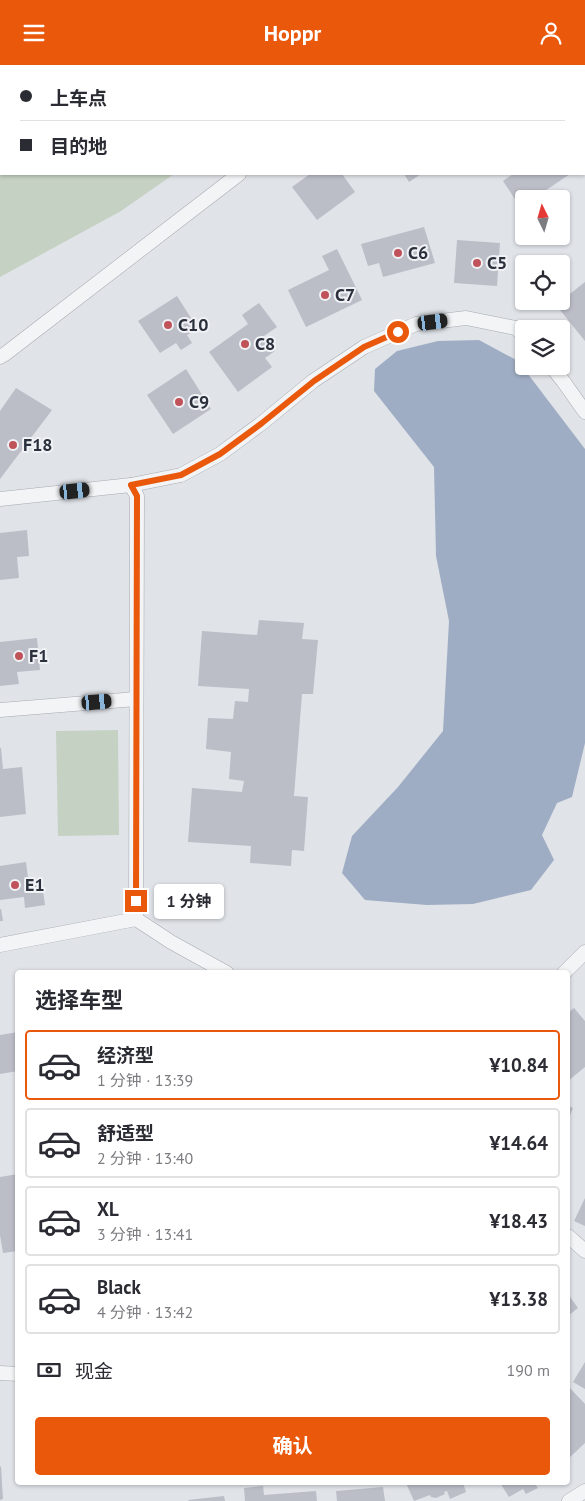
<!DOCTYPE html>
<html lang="zh">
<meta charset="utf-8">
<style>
:root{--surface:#fff;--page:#f2f2f3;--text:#2b2b33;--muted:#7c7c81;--line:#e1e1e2;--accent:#ea580c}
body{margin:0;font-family:"PT Sans","Noto Sans SC",sans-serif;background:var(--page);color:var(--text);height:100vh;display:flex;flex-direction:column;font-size:19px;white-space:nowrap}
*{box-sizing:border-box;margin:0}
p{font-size:16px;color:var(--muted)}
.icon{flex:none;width:28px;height:28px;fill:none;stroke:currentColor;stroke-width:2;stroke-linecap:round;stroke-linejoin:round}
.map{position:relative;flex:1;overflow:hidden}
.sheet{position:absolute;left:15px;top:905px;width:555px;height:515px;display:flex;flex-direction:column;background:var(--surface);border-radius:5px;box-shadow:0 1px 4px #0004}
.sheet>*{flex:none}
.hud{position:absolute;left:0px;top:0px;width:585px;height:110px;box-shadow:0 1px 4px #0004;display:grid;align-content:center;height:110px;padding:0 20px;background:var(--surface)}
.needle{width:32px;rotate:355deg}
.buttons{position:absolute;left:515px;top:125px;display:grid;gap:10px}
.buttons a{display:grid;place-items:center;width:55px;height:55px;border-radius:5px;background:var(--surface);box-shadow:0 1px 4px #0004;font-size:25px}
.end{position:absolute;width:22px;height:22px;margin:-11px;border:6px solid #ea580c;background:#fff;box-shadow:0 0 0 2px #fff}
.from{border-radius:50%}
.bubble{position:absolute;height:35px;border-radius:5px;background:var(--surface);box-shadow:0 1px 4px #0004;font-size:16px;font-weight:700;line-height:35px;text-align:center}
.car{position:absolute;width:15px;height:30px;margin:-15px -8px;border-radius:6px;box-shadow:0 0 4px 1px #0007;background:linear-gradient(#222 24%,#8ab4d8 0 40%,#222 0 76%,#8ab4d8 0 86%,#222 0)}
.hud b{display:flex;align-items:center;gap:18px;height:48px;font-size:19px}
.hud b+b{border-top:1px solid var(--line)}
.hud i{width:12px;height:12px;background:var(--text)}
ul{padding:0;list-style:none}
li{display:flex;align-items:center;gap:15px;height:70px;margin:0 10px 8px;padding:0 10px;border:2px solid var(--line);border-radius:5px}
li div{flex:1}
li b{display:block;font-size:19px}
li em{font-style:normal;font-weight:700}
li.active{border-color:var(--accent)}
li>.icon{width:45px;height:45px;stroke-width:1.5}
h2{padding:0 20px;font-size:22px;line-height:60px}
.pay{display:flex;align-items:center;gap:12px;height:55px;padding:0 20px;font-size:19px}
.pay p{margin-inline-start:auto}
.button{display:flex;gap:10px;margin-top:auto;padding:10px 20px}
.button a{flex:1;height:58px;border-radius:5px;background:var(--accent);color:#fff;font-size:20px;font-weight:700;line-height:58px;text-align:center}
header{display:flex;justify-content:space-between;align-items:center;height:65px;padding:0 20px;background:var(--accent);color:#fff;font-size:22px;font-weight:700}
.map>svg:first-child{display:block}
</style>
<header><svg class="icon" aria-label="menu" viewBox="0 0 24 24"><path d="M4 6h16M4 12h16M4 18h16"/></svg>Hoppr<svg class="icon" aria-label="person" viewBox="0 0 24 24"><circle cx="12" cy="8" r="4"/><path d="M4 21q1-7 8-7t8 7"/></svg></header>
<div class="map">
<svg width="585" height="1436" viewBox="0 0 585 1436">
<rect width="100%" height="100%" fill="#e0e3e8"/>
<g fill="#c5d1c2">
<path d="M 0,0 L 328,0 L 326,1 L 1,1 L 1,109 L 174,109 L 121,146 L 0,212 Z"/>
<path d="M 118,665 L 119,770 L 58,771 L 56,666 Z"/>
</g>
<path fill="#9fadc4" d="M 479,275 L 518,296 L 585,384 L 585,678 L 572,732 L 557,738 L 542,770 L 554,795 L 531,825 L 473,839 L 427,840 L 365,835 L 342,808 L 352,771 L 398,722 L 443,666 L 449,556 L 436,491 L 434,402 L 374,326 L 375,304 L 397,286 L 438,276 Z"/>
<g fill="#bbbec7">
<path d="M 310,109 L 342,109 L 355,127 L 317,155 L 292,122 Z"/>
<path d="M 404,109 L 421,109 L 409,117 Z"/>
<path d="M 513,109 L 570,109 L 533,134 L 530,134 L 525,127 L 515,134 L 503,116 Z"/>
<path d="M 424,162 L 435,198 L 383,212 L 379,198 L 368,201 L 361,179 Z"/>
<path d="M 457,175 L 500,178 L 497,221 L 454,218 Z"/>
<path d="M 337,184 L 362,235 L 306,262 L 288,225 L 329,205 L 322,191 Z"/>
<path d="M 585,217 L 585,276 L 556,240 Z"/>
<path d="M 177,231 L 198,264 L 187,270 L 192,278 L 181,285 L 176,278 L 160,288 L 138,256 Z"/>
<path d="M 259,238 L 277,262 L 264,271 L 275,286 L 265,293 L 272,302 L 238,327 L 209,287 L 248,259 L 242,250 Z"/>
<path d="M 186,304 L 211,344 L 173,369 L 147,330 Z"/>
<path d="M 16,323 L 52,345 L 0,414 L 0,346 Z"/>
<path d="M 27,465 L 29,491 L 17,492 L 19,513 L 0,515 L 0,468 Z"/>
<path d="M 259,555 L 304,558 L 302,574 L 318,575 L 313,629 L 302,629 L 294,731 L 308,732 L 304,786 L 292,785 L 291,801 L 250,798 L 251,781 L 188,777 L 192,723 L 242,727 L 244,716 L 229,714 L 231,687 L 206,684 L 208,653 L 233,654 L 235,636 L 248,637 L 249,624 L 198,621 L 202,566 L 257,570 Z"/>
<path d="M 37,573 L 40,605 L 17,607 L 19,619 L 0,621 L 0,577 Z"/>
<path d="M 0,683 L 1,683 L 3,704 L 22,702 L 26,749 L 0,752 Z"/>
<path d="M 26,797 L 29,821 L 42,819 L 45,840 L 25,843 L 24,832 L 0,835 L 0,801 Z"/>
<path d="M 0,844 L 1,844 L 3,856 L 0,856 Z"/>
<path d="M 574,943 L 585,956 L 585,1002 L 568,1016 L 568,948 Z"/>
<path d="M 18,967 L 18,1006 L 0,1009 L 0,970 Z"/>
<path d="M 568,1041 L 573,1043 L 568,1055 Z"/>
<path d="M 18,1109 L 18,1186 L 3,1188 L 0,1170 L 0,1112 Z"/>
<path d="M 585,1133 L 585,1161 L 574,1156 Z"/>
<path d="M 568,1229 L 578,1243 L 568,1251 Z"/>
<path d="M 585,1297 L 585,1324 L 573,1317 Z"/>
<path d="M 568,1321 L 585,1339 L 585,1378 L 570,1392 L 568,1390 Z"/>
<path d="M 1,1401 L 3,1434 L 0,1435 L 0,1402 Z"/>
<path d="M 406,1418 L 463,1418 L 466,1427 L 450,1434 L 447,1426 L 444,1427 L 445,1429 L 436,1433 L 431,1432 L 430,1430 L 414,1436 Z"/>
<path d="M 500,1418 L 534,1418 L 538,1423 L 526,1429 L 523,1424 L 509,1432 Z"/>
<path d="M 263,1421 L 264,1430 L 316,1426 L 317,1436 L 245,1436 L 244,1423 Z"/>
<path d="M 383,1422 L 385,1436 L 337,1436 L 336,1426 Z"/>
<path d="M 224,1431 L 225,1436 L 189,1436 L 188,1435 Z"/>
</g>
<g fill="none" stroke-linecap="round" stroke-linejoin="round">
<g stroke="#a6aab1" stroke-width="15">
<g id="lane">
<path d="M 378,1 L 379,0"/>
<path d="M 0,292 L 5,289 L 239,109"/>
<path d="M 551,301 L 563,316 L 585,347"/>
<path d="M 131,420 L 137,431 L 136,854 L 171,877 L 227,908"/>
<path d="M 0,434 L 131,420 L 181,410 L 220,389 L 262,358 L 313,316 L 364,282 L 416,259 L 466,253 L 516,263 L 524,271"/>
<path d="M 0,645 L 136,634"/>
<path d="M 0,880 L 136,854"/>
<path d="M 564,908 L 585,887"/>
<path d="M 568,1171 L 585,1186"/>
<path d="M 0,1308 L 18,1309"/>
<path d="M 569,1436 L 585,1426"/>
</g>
</g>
<use href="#lane" stroke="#f3f4f6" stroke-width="14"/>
</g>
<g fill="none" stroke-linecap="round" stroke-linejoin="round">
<path stroke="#ea580c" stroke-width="6" d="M 136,836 L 137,431 L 131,420 L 181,410 L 220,389 L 262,358 L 314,316 L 364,282 L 398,267"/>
</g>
<g fill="#bf5359" stroke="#f0f2f5" stroke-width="2">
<circle cx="398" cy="188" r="5"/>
<circle cx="477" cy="198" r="5"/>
<circle cx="325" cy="230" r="5"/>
<circle cx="168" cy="260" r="5"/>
<circle cx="245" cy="279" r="5"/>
<circle cx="179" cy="337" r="5"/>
<circle cx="13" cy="380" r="5"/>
<circle cx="19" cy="591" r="5"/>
<circle cx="15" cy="820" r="5"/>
</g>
<g text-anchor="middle" stroke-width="4" stroke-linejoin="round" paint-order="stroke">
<g font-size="18" font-weight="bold" fill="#2b303d" stroke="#f0f2f5" text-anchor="start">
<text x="408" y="194">C6</text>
<text x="487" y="204">C5</text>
<text x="335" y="236">C7</text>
<text x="178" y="266">C10</text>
<text x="255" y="285">C8</text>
<text x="189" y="343">C9</text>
<text x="23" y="386">F18</text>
<text x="29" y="597">F1</text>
<text x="25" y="826">E1</text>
</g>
</g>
</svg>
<div class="buttons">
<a><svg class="needle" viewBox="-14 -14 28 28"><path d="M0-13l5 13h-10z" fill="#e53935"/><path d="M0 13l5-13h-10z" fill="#7c7c81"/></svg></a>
<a><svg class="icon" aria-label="locate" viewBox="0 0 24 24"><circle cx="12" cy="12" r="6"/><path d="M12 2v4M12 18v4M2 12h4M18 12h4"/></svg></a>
<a><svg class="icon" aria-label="layers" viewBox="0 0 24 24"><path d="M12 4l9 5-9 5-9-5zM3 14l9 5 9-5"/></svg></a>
</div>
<i class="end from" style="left:398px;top:267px"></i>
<i class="end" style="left:136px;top:836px"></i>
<div class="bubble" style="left:154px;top:819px;width:70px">1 分钟</div>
<i class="car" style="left:433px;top:257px;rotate:83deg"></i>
<i class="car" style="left:75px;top:426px;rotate:84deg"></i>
<i class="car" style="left:97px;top:637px;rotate:85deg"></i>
<div class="hud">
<b><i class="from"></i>上车点</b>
<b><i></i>目的地</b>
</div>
<section class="sheet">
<h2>选择车型</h2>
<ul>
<li class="active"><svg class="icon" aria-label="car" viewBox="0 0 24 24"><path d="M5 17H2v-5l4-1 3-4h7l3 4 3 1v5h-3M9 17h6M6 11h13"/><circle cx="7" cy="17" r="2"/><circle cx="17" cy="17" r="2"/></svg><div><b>经济型</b><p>1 分钟 · 13:39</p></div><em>¥10.84</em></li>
<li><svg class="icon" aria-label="car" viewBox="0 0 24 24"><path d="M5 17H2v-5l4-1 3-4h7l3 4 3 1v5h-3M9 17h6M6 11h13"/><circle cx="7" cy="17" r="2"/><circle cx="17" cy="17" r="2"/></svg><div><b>舒适型</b><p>2 分钟 · 13:40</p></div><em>¥14.64</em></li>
<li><svg class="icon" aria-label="car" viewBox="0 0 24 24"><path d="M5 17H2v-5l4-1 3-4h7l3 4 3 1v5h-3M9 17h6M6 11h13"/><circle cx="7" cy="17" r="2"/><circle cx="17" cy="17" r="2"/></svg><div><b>XL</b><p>3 分钟 · 13:41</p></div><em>¥18.43</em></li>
<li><svg class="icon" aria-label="car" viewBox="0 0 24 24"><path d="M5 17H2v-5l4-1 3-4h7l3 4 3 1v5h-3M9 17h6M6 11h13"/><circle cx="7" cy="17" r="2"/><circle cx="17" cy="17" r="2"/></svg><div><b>Black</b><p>4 分钟 · 13:42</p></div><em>¥13.38</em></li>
</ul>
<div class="pay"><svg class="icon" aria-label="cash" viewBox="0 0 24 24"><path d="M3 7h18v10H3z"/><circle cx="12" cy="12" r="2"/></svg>现金<p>190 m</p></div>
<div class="button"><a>确认</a></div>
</section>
</div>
